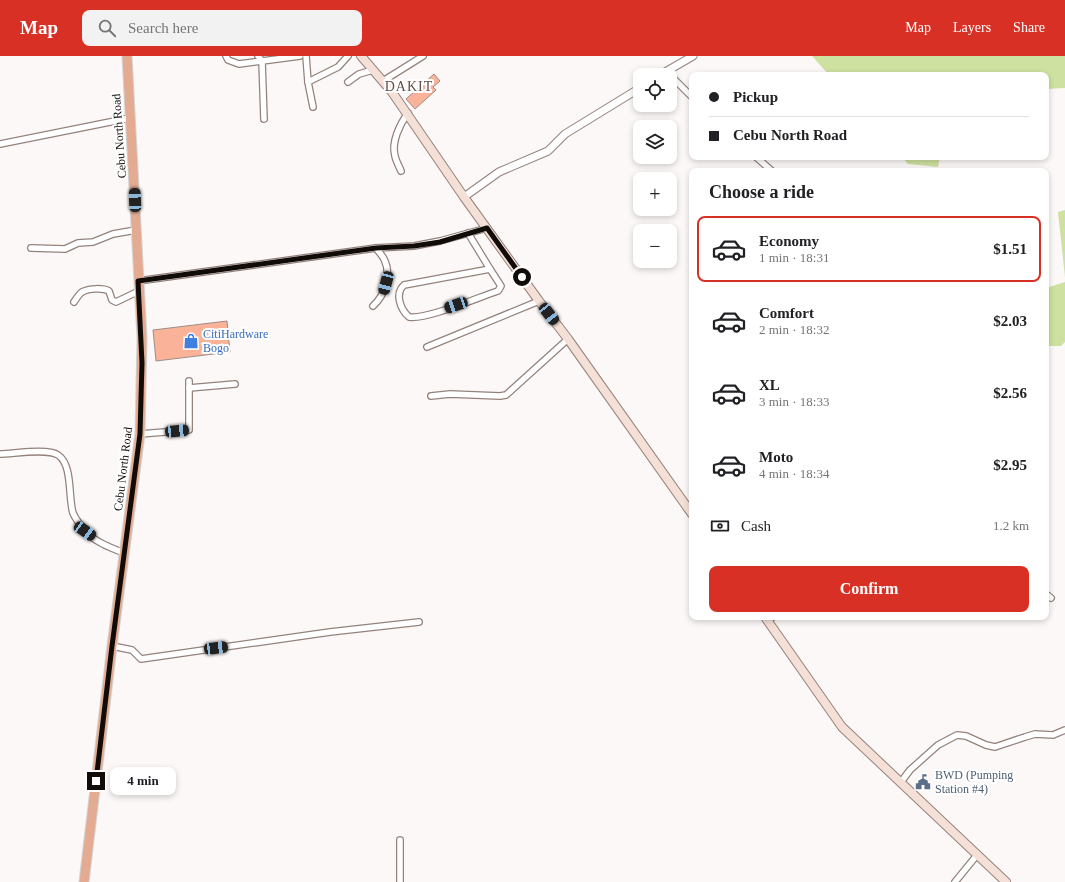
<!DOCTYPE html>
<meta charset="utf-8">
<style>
:root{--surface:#fff;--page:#f2f2f2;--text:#202124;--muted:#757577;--line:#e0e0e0;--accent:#d93025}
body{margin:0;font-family:"Times New Roman",serif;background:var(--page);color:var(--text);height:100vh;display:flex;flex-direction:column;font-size:15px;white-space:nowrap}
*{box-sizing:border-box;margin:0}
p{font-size:13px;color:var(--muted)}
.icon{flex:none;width:22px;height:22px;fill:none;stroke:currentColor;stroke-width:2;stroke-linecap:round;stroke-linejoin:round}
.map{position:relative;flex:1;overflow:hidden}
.drawer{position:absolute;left:689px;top:112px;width:360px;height:452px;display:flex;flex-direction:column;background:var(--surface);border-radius:8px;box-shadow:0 2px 6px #0003}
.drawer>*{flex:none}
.top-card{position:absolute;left:689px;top:16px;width:360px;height:88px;border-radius:8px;box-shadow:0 2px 6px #0003;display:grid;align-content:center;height:88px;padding:0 20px;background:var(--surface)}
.controls{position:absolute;left:633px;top:12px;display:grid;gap:8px}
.controls a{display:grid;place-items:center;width:44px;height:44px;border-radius:8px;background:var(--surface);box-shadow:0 2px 6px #0003;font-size:20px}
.end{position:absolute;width:18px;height:18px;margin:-9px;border:5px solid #120c09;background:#fff;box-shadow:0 0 0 2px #fff}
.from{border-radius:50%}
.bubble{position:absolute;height:28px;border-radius:8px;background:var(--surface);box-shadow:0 2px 6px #0003;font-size:13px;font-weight:700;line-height:28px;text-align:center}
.car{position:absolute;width:12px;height:24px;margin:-12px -6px;border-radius:5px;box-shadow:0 0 3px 1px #0007;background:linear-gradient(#222 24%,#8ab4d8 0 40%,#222 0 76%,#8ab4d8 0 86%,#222 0)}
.top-card b{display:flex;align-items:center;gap:14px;height:38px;font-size:15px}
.top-card b+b{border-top:1px solid var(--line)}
.top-card i{width:10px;height:10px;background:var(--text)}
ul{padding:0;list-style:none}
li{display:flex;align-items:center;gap:12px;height:66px;margin:0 8px 6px;padding:0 12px;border:2px solid transparent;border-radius:8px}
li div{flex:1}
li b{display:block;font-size:15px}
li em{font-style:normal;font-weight:700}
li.active{border-color:var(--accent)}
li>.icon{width:36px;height:36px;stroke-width:1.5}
h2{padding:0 20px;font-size:18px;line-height:48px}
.pay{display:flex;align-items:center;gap:10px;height:44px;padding:0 20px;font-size:15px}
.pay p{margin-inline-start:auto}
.action{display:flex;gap:8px;margin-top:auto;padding:8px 20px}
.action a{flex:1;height:46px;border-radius:8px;background:var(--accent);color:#fff;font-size:16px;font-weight:700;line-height:46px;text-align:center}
header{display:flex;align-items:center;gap:24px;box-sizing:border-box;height:56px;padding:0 20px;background:var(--accent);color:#fff}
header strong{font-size:19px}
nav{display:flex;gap:22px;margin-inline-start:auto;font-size:14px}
.search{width:280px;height:36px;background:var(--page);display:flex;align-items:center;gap:10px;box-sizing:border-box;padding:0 14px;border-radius:8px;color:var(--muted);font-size:15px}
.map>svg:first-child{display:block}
</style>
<header>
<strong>Map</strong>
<div class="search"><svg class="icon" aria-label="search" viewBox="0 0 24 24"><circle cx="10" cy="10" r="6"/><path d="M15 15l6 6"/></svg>Search here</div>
<nav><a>Map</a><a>Layers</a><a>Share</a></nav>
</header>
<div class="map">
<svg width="1065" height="826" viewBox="0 0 1065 826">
<rect width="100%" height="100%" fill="#fcf8f7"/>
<g fill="#cee1a1">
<path d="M 812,0 L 1065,0 L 1065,32 L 1046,33 L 1046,19 L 829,19 Z"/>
<path d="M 902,101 L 940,101 L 938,111 L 908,108 Z"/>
<path d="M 1065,154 L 1065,221 L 1058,156 Z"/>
<path d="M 1065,226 L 1065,286 L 1061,290 L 1046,290 L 1046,232 Z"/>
</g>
<g fill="#fab399" stroke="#9f8d86">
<path d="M 434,18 L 440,25 L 433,31 L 436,34 L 415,53 L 406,43 Z"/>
<path d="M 227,265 L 230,296 L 156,305 L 153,274 Z"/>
</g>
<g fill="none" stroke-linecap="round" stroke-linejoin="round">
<g stroke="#94827c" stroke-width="8">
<g id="minor">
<path d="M 226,0 L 228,4 L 239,8 L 262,5 L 258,0"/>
<path d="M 306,0 L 308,26"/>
<path d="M 670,19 L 692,41"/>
<path d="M 383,25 L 423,0"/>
<path d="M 348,26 L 359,18 L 373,14"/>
<path d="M 313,51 L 308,26 L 338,11 L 348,0"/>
<path d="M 264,63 L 262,5 L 300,0"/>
<path d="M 0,88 L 130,62"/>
<path d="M 756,101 L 772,115"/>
<path d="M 401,115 C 399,110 396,105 395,100 C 391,86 400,68 408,57"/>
<path d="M 468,177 L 490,213"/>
<path d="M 31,192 L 65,193 L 78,187 L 93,186 L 113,178 L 136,174"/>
<path d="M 490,213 L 501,230 L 498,235 C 479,241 426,264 409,261 C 401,254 394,238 404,229 Z"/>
<path d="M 138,225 L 376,192 L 414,190 L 440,185 L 487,172"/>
<path d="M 74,246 C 76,243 79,238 82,236 C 89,232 103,232 109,235 L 112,244 L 116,246 L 139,235"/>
<path d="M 373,250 C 385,239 392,219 384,203 C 382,199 378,195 376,192"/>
<path d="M 427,291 L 539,245"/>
<path d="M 189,332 L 235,328"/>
<path d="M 431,340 L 450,338 L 500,340 L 506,339 L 568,283"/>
<path d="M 140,378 L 189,374 L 189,325"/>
<path d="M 0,398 C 13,398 47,392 58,399 C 73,409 68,441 73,457 C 75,462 81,470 85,475 C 95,486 111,492 124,497"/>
<path d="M 1046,538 L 1051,542"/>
<path d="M 767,564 L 773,561"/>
<path d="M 112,590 L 132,594 L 141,603 L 330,576 L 419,566"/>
<path d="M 901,726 L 910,714 L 938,689 L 957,679 L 966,680 L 986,689 L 995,691 L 1025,681 L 1035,678 L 1053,679 L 1065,674"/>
<path d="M 400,784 L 400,826"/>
<path d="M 955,826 L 977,799"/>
</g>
</g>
<g stroke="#94827c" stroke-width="9">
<g id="tertiary">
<path d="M 660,19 L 693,0"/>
<path d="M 464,141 L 499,116 L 548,95 L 565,78 L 640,32"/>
</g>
</g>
<g stroke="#94827c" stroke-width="10">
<g id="secondary">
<path d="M 361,0 L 392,36 L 464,141 L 539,245 L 568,283 L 692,458"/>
<path d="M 765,561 L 842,671 L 1006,826"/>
</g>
</g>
<g stroke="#d4d3d3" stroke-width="11">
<path id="trunk" d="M 84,826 L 112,590 L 140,378 L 142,282 L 127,0"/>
</g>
<use href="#minor" stroke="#fff" stroke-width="5.5"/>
<use href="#tertiary" stroke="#fff" stroke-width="7"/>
<use href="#secondary" stroke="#f4e0d6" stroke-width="8"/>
<use href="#trunk" stroke="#e3ab92" stroke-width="9"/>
</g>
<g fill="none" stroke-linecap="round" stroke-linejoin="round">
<path stroke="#120c09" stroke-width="5" d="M 96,725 L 112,590 L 140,378 L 142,307 L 138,225 L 376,192 L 414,190 L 440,186 L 487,172 L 522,221"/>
</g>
<defs>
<g id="shop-bare" transform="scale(1.2)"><path d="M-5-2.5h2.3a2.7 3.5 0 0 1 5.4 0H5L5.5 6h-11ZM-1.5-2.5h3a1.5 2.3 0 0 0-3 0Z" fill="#3f7fe0" stroke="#fff" stroke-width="2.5" paint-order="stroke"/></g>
<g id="civic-bare" transform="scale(1.2)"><path d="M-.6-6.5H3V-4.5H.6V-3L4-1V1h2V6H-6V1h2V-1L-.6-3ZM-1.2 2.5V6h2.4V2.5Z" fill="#5c6f8a" stroke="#fff" stroke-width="2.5" paint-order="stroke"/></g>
</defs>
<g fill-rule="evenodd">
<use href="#shop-bare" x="191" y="285"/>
<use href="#civic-bare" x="923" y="726"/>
</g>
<g text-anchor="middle" stroke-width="4" stroke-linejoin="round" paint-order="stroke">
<g font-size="12" fill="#120c09" stroke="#fff">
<text transform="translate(119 80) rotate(-94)" y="4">Cebu North Road</text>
<text transform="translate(123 413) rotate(-83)" y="4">Cebu North Road</text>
</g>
<g font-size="12" fill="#366cbe" stroke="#fff" text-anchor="start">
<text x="203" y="282">CitiHardware<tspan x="203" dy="14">Bogo</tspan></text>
</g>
<g font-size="12" fill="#4e5e75" stroke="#fff" text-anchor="start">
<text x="935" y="723">BWD (Pumping<tspan x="935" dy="14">Station #4)</tspan></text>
</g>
<g font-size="14" letter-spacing="1" fill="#61504a" stroke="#fff">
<text x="409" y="35">DAKIT</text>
</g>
</g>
</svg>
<div class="controls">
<a><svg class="icon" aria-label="locate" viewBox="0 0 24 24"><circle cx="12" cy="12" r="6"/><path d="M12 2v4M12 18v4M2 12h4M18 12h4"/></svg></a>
<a><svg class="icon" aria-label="layers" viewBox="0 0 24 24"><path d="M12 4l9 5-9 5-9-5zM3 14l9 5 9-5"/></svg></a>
<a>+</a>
<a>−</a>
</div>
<i class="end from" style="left:522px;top:221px"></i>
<i class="end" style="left:96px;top:725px"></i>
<div class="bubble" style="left:110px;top:711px;width:66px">4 min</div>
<i class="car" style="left:135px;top:144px;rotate:358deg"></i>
<i class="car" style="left:386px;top:227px;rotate:195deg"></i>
<i class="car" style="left:456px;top:249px;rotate:251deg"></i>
<i class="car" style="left:549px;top:258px;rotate:142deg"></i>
<i class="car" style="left:177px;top:375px;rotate:85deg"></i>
<i class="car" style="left:85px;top:475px;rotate:125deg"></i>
<i class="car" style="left:216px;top:592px;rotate:83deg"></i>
<div class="top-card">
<b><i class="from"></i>Pickup</b>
<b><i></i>Cebu North Road</b>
</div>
<section class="drawer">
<h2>Choose a ride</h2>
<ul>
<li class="active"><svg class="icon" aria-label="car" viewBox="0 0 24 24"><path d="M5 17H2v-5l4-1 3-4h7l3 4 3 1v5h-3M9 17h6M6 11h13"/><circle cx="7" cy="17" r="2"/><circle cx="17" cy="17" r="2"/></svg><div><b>Economy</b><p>1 min · 18:31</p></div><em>$1.51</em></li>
<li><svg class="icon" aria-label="car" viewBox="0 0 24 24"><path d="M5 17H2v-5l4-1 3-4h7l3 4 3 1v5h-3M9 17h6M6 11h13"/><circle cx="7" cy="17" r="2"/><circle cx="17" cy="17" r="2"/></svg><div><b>Comfort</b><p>2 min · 18:32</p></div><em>$2.03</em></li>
<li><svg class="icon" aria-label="car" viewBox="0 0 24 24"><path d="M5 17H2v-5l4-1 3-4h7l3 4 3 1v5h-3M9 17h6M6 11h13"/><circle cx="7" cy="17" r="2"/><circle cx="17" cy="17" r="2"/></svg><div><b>XL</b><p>3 min · 18:33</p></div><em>$2.56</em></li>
<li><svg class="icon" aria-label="car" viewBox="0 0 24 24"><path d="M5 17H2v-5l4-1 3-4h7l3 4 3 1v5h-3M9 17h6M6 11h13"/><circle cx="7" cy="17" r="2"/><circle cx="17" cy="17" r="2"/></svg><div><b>Moto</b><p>4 min · 18:34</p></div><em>$2.95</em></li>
</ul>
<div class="pay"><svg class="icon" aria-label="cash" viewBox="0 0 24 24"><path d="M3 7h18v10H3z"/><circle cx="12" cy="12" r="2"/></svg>Cash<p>1.2 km</p></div>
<div class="action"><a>Confirm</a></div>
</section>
</div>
